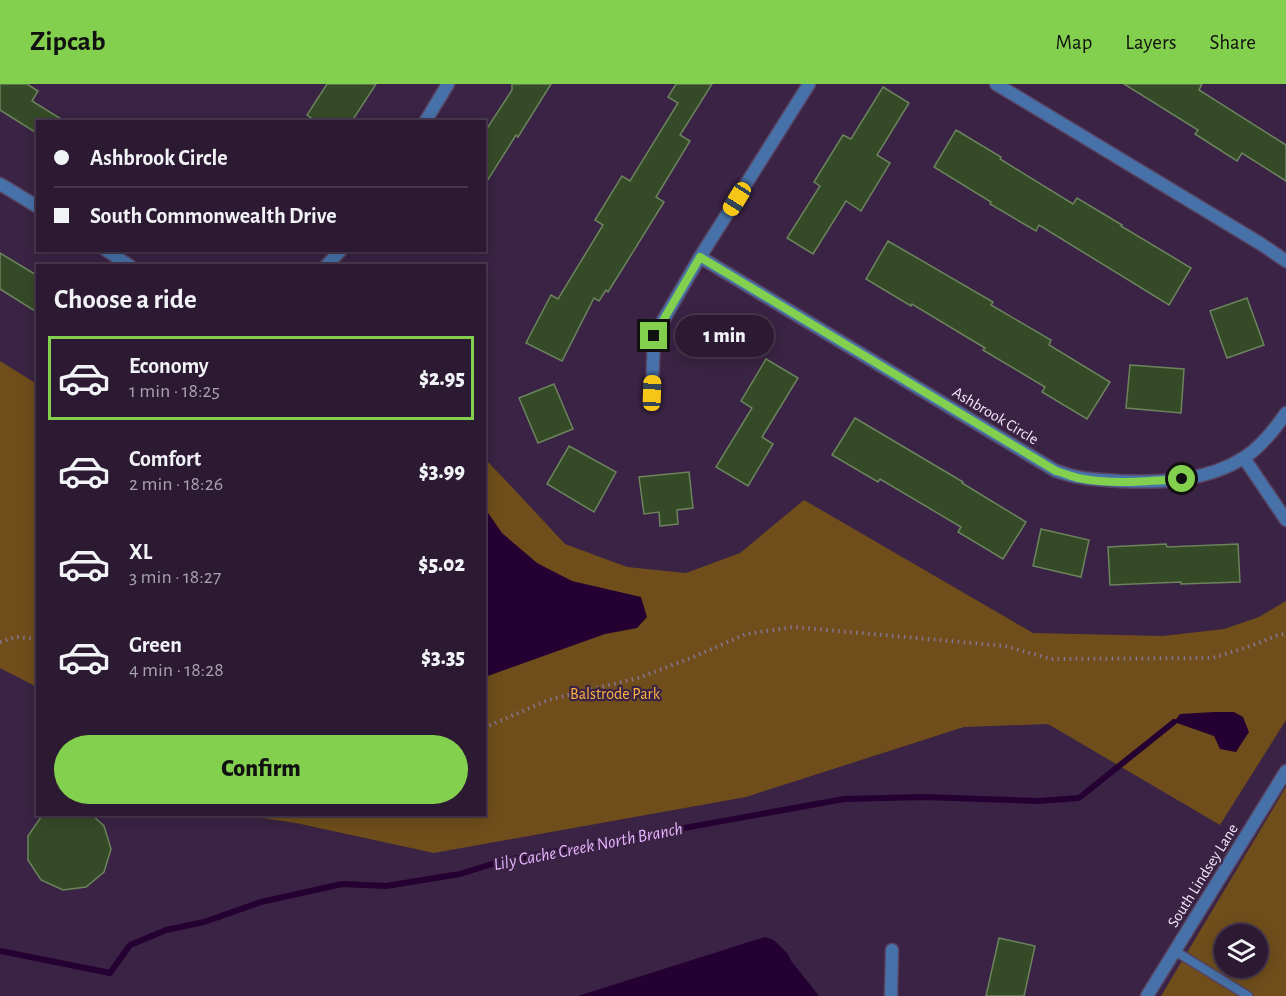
<!DOCTYPE html>
<meta charset="utf-8">
<style>
:root{--surface:#2c1a33;--page:#34233b;--text:#f1f3f6;--muted:#a6a1ac;--line:#48384e;--accent:#83d04e}
body{margin:0;font-family:"Alegreya Sans",sans-serif;background:var(--page);color:var(--text);height:100vh;display:flex;flex-direction:column;font-size:22px;white-space:nowrap}
*{box-sizing:border-box;margin:0}
p{font-size:20px;color:var(--muted)}
.icon{flex:none;width:33px;height:33px;fill:none;stroke:currentColor;stroke-width:2;stroke-linecap:round;stroke-linejoin:round}
.map{position:relative;flex:1;overflow:hidden}
.sheet{position:absolute;left:36px;top:180px;width:450px;height:552px;display:flex;flex-direction:column;background:var(--surface);border-radius:0px;box-shadow:0 3px 15px #0003,0 0 0 2px var(--line)}
.sheet>*{flex:none}
.banner{position:absolute;left:36px;top:36px;width:450px;height:132px;border-radius:0px;box-shadow:0 3px 15px #0003,0 0 0 2px var(--line);display:grid;align-content:center;height:132px;padding:0 18px;background:var(--surface)}
.fabs{position:absolute;left:1214px;top:840px;display:grid;gap:12px}
.fabs a{display:grid;place-items:center;width:54px;height:54px;border-radius:50%;background:var(--surface);box-shadow:0 3px 15px #0003,0 0 0 2px var(--line);font-size:30px}
.end{position:absolute;width:27px;height:27px;margin:-14px;border:8px solid #83d04e;background:#111;box-shadow:0 0 0 3px #111}
.from{border-radius:50%}
.bubble{position:absolute;height:42px;border-radius:21px;background:var(--surface);box-shadow:0 3px 15px #0003,0 0 0 2px var(--line);font-size:20px;font-weight:800;line-height:42px;text-align:center}
.car{position:absolute;width:18px;height:36px;margin:-18px -9px;border-radius:8px;box-shadow:0 0 4px 2px #0007;background:linear-gradient(#f5c518 24%,#345 0 40%,#f5c518 0 76%,#345 0 86%,#f5c518 0)}
.banner b{display:flex;align-items:center;gap:21px;height:57px;font-size:22px}
.banner b+b{border-top:2px solid var(--line)}
.banner i{width:15px;height:15px;background:var(--text)}
ul{padding:0;list-style:none}
li{display:flex;align-items:center;gap:18px;height:84px;margin:0 12px 9px;padding:0 6px;border:3px solid transparent;border-radius:0px}
li div{flex:1}
li b{display:block;font-size:22px}
li em{font-style:normal;font-weight:800}
li.selected{border-color:var(--accent)}
li>.icon{width:54px;height:54px;stroke-width:1.5}
h2{padding:0 18px;font-size:27px;line-height:72px}
.button{display:flex;gap:12px;margin-top:auto;padding:12px 18px}
.button a{flex:1;height:69px;border-radius:36px;background:var(--accent);color:#111;font-size:24px;font-weight:800;line-height:69px;text-align:center}
header{display:flex;align-items:center;gap:36px;box-sizing:border-box;height:84px;padding:0 30px;background:var(--accent);color:#111}
header strong{font-size:28px}
nav{display:flex;gap:33px;margin-inline-start:auto;font-size:21px}
.map>svg:first-child{display:block}
</style>
<header>
<strong>Zipcab</strong>
<nav><a>Map</a><a>Layers</a><a>Share</a></nav>
</header>
<div class="map">
<svg width="1286" height="912" viewBox="0 0 1286 912">
<rect width="100%" height="100%" fill="#3a2344"/>
<g fill="#6f4e1b" fill-rule="evenodd">
<path d="M 0,277 L 37,300 L 37,603 L 0,584 Z"/>
<path d="M 485,375 L 510,401 L 565,460 L 627,483 L 686,489 L 740,469 L 804,416 L 1033,549 L 1163,552 L 1224,545 L 1259,533 L 1286,517 L 1286,636 L 1220,741 L 1048,640 L 964,643 L 746,713 L 434,769 L 296,739 L 249,732 L 246,731 L 484,730 Z"/>
<path d="M 1286,703 L 1286,912 L 1161,912 ZM 1224,850 L 1257,850 L 1257,884 L 1224,884 Z"/>
</g>
<g fill="#250133">
<path d="M 484,423 L 502,449 L 537,479 L 572,497 L 641,513 L 647,533 L 637,544 L 605,550 L 485,593 Z"/>
<path d="M 1214,628 L 1234,628 L 1243,633 L 1249,648 L 1236,668 L 1220,665 L 1214,652 L 1174,638 L 1180,630 Z"/>
<path d="M 765,853 L 774,856 L 787,869 L 792,878 L 819,912 L 578,912 Z"/>
</g>
<g fill="none" stroke-linecap="round" stroke-linejoin="round">
<path stroke="#250133" stroke-width="6" d="M 0,867 L 110,889 L 130,861 L 166,846 L 204,838 L 261,818 L 342,800 L 386,802 L 460,790 L 502,777 L 844,715 L 924,713 L 1038,717 L 1079,714 L 1174,638"/>
</g>
<g fill="#354b27" stroke="#6b845d" stroke-width="1.5">
<path d="M 0,0 L 27,0 L 38,7 L 32,17 L 66,38 L 38,38 L 38,50 L 0,26 Z"/>
<path d="M 327,0 L 376,0 L 352,37 L 317,38 L 307,31 Z"/>
<path d="M 512,0 L 551,0 L 518,53 L 516,51 L 484,102 L 484,49 L 512,6 Z"/>
<path d="M 676,0 L 712,0 L 680,51 L 690,57 L 656,113 L 664,118 L 608,208 L 606,206 L 599,217 L 594,214 L 562,277 L 526,259 L 551,211 L 558,215 L 603,141 L 595,136 L 622,92 L 630,97 L 678,19 L 668,13 Z"/>
<path d="M 1124,0 L 1202,0 L 1199,6 L 1286,61 L 1286,97 L 1242,69 L 1237,77 L 1195,50 L 1198,46 Z"/>
<path d="M 883,3 L 909,19 L 877,71 L 890,79 L 861,127 L 846,117 L 813,170 L 787,154 L 820,102 L 814,98 L 843,51 L 851,55 Z"/>
<path d="M 956,46 L 1001,73 L 1000,75 L 1073,120 L 1077,114 L 1122,141 L 1121,142 L 1191,184 L 1169,221 L 1039,141 L 1036,147 L 990,120 L 991,118 L 934,83 Z"/>
<path d="M 888,157 L 993,218 L 991,221 L 1051,256 L 1049,261 L 1110,298 L 1087,335 L 1042,308 L 1045,303 L 983,266 L 985,264 L 912,220 L 911,222 L 866,195 Z"/>
<path d="M 0,169 L 38,192 L 38,229 L 0,205 Z"/>
<path d="M 1247,214 L 1264,261 L 1227,274 L 1210,227 Z"/>
<path d="M 766,275 L 798,294 L 762,353 L 773,360 L 748,402 L 716,383 L 752,324 L 741,317 Z"/>
<path d="M 1130,281 L 1184,285 L 1181,329 L 1126,324 Z"/>
<path d="M 554,300 L 573,345 L 538,359 L 519,314 Z"/>
<path d="M 855,334 L 963,398 L 962,399 L 1026,438 L 1003,475 L 958,448 L 961,443 L 880,395 L 878,398 L 832,371 Z"/>
<path d="M 569,362 L 616,388 L 594,428 L 547,400 Z"/>
<path d="M 689,388 L 693,424 L 677,426 L 678,440 L 660,442 L 659,428 L 644,430 L 639,393 Z"/>
<path d="M 1041,445 L 1089,456 L 1081,493 L 1033,482 Z"/>
<path d="M 1166,460 L 1167,463 L 1238,460 L 1240,498 L 1181,500 L 1181,498 L 1110,501 L 1108,463 Z"/>
<path d="M 46,730 L 91,730 L 104,742 L 111,765 L 104,788 L 86,803 L 63,806 L 41,796 L 28,776 L 28,752 L 41,733 Z"/>
<path d="M 999,854 L 1035,862 L 1024,912 L 986,912 Z"/>
</g>
<g fill="none" stroke-linecap="round" stroke-linejoin="round">
<g stroke="#584261" stroke-width="11">
<path id="service" d="M 1175,867 L 1248,912"/>
</g>
<g stroke="#584261" stroke-width="15">
<g id="minor">
<path d="M 996,0 L 1261,160 L 1286,177"/>
<path d="M 425,38 L 448,0"/>
<path d="M 0,100 L 38,123"/>
<path d="M 106,166 L 130,182"/>
<path d="M 700,173 L 1056,387 C 1063,389 1070,392 1078,393 C 1091,396 1106,396 1119,397 C 1162,399 1208,397 1245,373 C 1262,362 1275,345 1286,329"/>
<path d="M 326,182 L 341,166"/>
<path d="M 652,309 L 654,252 L 700,173 L 809,0"/>
<path d="M 1244,374 L 1286,436"/>
<path d="M 891,912 L 892,866"/>
<path d="M 1147,912 L 1286,687"/>
</g>
</g>
<g stroke="#887591" stroke-width="4" stroke-dasharray="1.5 4.5" stroke-linecap="butt">
<path d="M 0,558 L 16,553 L 38,555"/>
<path d="M 484,644 L 548,616 L 638,594 L 691,574 L 746,550 L 794,543 L 1005,562 L 1051,575 L 1212,574 L 1248,563 L 1278,551 L 1286,550"/>
</g>
<use href="#service" stroke="#4772a9" stroke-width="8"/>
<use href="#minor" stroke="#4772a9" stroke-width="12"/>
</g>
<g fill="none" stroke-linecap="round" stroke-linejoin="round">
<path stroke="#83d04e" stroke-width="8" d="M 654,252 L 700,173 L 1056,387 C 1063,389 1071,392 1078,394 C 1112,401 1148,397 1182,395"/>
</g>
<g text-anchor="middle" stroke-width="4.5" stroke-linejoin="round" paint-order="stroke">
<g font-size="16" fill="#f4e6fb" stroke="#3a2344">
<text transform="translate(996 331) rotate(31)" y="6">Ashbrook Circle</text>
<text transform="translate(1202 791) rotate(-58)" y="6">South Lindsey Lane</text>
</g>
<g font-size="16" fill="#fcb340" stroke="#3a2344">
<text x="615" y="615">Balstrode Park</text>
</g>
<g font-size="18" font-style="italic" fill="#e7b5ff" stroke="#3a2344">
<text transform="translate(588 762) rotate(-11)" y="6">Lily Cache Creek North Branch</text>
</g>
</g>
</svg>
<div class="fabs">
<a><svg class="icon" aria-label="layers" viewBox="0 0 24 24"><path d="M12 4l9 5-9 5-9-5zM3 14l9 5 9-5"/></svg></a>
</div>
<i class="end from" style="left:1182px;top:395px"></i>
<i class="end" style="left:654px;top:252px"></i>
<div class="bubble" style="left:675px;top:231px;width:99px">1 min</div>
<i class="car" style="left:737px;top:115px;rotate:212deg"></i>
<i class="car" style="left:652px;top:309px;rotate:2deg"></i>
<div class="banner">
<b><i class="from"></i>Ashbrook Circle</b>
<b><i></i>South Commonwealth Drive</b>
</div>
<section class="sheet">
<h2>Choose a ride</h2>
<ul>
<li class="selected"><svg class="icon" aria-label="car" viewBox="0 0 24 24"><path d="M5 17H2v-5l4-1 3-4h7l3 4 3 1v5h-3M9 17h6M6 11h13"/><circle cx="7" cy="17" r="2"/><circle cx="17" cy="17" r="2"/></svg><div><b>Economy</b><p>1 min · 18:25</p></div><em>$2.95</em></li>
<li><svg class="icon" aria-label="car" viewBox="0 0 24 24"><path d="M5 17H2v-5l4-1 3-4h7l3 4 3 1v5h-3M9 17h6M6 11h13"/><circle cx="7" cy="17" r="2"/><circle cx="17" cy="17" r="2"/></svg><div><b>Comfort</b><p>2 min · 18:26</p></div><em>$3.99</em></li>
<li><svg class="icon" aria-label="car" viewBox="0 0 24 24"><path d="M5 17H2v-5l4-1 3-4h7l3 4 3 1v5h-3M9 17h6M6 11h13"/><circle cx="7" cy="17" r="2"/><circle cx="17" cy="17" r="2"/></svg><div><b>XL</b><p>3 min · 18:27</p></div><em>$5.02</em></li>
<li><svg class="icon" aria-label="car" viewBox="0 0 24 24"><path d="M5 17H2v-5l4-1 3-4h7l3 4 3 1v5h-3M9 17h6M6 11h13"/><circle cx="7" cy="17" r="2"/><circle cx="17" cy="17" r="2"/></svg><div><b>Green</b><p>4 min · 18:28</p></div><em>$3.35</em></li>
</ul>
<div class="button"><a>Confirm</a></div>
</section>
</div>
